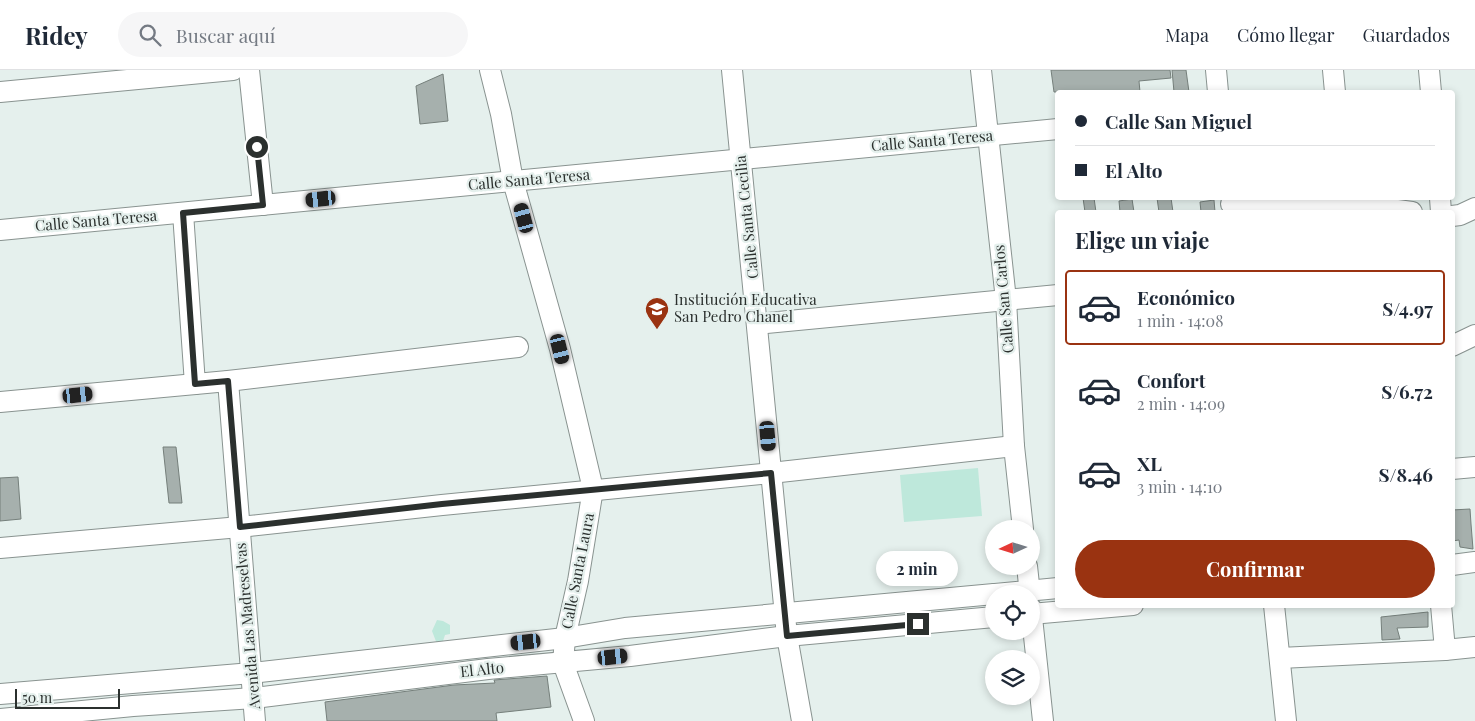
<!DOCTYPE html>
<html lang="es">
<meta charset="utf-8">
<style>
:root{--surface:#fff;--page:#f6f6f7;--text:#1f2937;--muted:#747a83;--line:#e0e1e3;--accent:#9a3311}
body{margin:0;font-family:"Playfair Display",serif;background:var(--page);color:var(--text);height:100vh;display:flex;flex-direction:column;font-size:19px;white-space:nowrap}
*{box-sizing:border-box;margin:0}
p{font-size:16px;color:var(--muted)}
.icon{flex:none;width:28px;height:28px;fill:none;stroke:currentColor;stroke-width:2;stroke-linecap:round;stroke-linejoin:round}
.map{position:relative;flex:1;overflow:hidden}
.details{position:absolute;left:1055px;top:140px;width:400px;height:398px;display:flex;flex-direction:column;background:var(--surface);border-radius:5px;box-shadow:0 2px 8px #0003}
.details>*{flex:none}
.guide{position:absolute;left:1055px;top:20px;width:400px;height:110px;border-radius:5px;box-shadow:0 2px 8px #0003;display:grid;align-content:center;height:110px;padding:0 20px;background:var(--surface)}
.needle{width:32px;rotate:266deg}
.buttons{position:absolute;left:985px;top:450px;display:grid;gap:10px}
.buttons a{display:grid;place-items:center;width:55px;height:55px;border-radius:50%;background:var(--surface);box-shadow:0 2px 8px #0003;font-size:25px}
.scale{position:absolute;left:15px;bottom:12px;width:105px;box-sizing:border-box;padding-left:5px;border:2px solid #2b302e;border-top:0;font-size:14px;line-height:18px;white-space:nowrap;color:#2b302e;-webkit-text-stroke:4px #e5f0ed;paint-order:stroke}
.end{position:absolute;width:22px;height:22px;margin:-11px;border:6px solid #2b302e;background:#fff;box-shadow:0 0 0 2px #fff}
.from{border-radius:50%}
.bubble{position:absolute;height:35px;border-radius:18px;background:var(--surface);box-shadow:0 2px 8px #0003;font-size:16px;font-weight:700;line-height:35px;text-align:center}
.car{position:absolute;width:15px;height:30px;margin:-15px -8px;border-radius:6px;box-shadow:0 0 4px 1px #0007;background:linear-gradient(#222 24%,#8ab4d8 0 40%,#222 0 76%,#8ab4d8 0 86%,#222 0)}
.guide b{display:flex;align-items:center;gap:18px;height:48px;font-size:19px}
.guide b+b{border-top:1px solid var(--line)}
.guide i{width:12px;height:12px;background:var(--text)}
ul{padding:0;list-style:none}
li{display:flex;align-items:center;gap:15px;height:75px;margin:0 10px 8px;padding:0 10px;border:2px solid transparent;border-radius:5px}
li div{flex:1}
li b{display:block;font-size:19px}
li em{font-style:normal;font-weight:700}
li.active{border-color:var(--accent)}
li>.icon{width:45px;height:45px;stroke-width:1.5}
h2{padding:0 20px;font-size:22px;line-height:60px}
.cta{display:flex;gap:10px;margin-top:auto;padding:10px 20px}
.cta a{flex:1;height:58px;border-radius:30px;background:var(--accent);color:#fff;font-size:20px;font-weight:700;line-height:58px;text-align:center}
header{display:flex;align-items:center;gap:30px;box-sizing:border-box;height:70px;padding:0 25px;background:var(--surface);border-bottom:1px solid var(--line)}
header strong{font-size:24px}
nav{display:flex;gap:28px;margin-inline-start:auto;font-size:18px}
.search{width:350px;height:45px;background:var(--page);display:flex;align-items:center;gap:12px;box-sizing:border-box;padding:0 18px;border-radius:28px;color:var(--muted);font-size:19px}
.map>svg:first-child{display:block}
</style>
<header>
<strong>Ridey</strong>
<div class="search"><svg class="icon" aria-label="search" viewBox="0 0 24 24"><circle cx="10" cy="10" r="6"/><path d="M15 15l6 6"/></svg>Buscar aquí</div>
<nav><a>Mapa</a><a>Cómo llegar</a><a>Guardados</a></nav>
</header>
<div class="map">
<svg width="1475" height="651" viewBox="0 0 1475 651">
<rect width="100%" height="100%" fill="#e5f0ed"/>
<g fill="#bee8db">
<path d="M 978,398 L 982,446 L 904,452 L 900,405 Z"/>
<path d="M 437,550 L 443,551 L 450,555 L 450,564 L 445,565 L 442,574 L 437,574 L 432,561 Z"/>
</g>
<g fill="#a6b0ad" stroke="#757f7b">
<path d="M 1051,0 L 1170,0 L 1171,8 L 1139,11 L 1140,22 L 1054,22 Z"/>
<path d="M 1172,0 L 1186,0 L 1189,22 L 1174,22 Z"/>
<path d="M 443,4 L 448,51 L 420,54 L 416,16 Z"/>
<path d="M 1083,128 L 1094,128 L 1096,142 L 1085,142 Z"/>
<path d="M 1157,128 L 1171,128 L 1173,142 L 1159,142 Z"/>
<path d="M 1132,129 L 1134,142 L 1120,142 L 1119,131 Z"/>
<path d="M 1214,130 L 1215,142 L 1201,142 L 1200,132 Z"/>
<path d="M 163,377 L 176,377 L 182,433 L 169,433 Z"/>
<path d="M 18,407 L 21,449 L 0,451 L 0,408 Z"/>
<path d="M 1470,439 L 1471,454 L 1473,479 L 1460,477 L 1459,470 L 1452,471 L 1452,440 Z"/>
<path d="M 1428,542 L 1428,557 L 1397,558 L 1400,569 L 1382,570 L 1381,547 Z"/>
<path d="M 547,606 L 551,637 L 496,643 L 497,651 L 327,651 L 325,632 L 454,615 L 495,613 L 494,610 Z"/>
</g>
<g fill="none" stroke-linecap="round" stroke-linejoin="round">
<g stroke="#899390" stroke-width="22">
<g id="minor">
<path d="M 249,0 L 263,135"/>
<path d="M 490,0 L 501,44 L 513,111 L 560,279 L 593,419 L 578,511 L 565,568 L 563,593 L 584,651"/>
<path d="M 732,0 L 787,566 L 802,651"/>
<path d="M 981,0 L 1006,230 L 1014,376 L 1023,459"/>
<path d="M 1216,0 L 1218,22"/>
<path d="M 1333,0 L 1335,22"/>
<path d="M 1429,0 L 1431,22"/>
<path d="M 0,22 L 233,0"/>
<path d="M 1440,128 L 1441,142"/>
<path d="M 1231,134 L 1344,133 L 1412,142"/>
<path d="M 183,143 L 195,314"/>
<path d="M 1452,146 L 1460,145 L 1475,138"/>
<path d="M 0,160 L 1058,59"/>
<path d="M 757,254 L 1058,225"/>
<path d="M 1452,276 L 1475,265"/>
<path d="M 228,311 L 255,651"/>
<path d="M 0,332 L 228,311 L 518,277"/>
<path d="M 1452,399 L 1475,397"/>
<path d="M 0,478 L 240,457 L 442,435 L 771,403 L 1014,376"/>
<path d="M 1452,495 L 1475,492"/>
<path d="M 1027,496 L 1030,524"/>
<path d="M 995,524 L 1058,518"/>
<path d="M 1274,535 L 1286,651"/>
<path d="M 1441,535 L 1445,580"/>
<path d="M 1031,538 L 1043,651"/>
<path d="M 1031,544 L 1133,535"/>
<path d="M 1280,588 L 1445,580 L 1475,577"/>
<path d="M 0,624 L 252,603 L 565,568 L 625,558 L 994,524"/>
<path d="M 0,649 L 133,636 L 254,628 L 488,599 L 630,586 L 787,566 L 994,547"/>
</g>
</g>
<use href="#minor" stroke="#fff" stroke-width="20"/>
</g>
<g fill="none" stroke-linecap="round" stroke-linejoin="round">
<path stroke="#2b302e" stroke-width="6" d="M 257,77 L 263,135 L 183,143 L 195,314 L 228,311 L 240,457 L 442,434 L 771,403 L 787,566 L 918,554"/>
</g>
<defs>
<g id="school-pin" transform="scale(1.25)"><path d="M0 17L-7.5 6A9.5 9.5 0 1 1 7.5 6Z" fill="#9a3311" stroke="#e5f0ed"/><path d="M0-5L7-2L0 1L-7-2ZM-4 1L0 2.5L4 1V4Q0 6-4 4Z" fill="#fff"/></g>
</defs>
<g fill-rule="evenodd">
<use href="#school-pin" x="657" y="239"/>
</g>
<g text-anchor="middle" stroke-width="4.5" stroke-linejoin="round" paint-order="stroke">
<g font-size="15" fill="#2b302e" stroke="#e5f0ed">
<text transform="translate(932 71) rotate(-5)" y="5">Calle Santa Teresa</text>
<text transform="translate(529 110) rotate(-5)" y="5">Calle Santa Teresa</text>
<text transform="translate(747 147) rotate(-96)" y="5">Calle Santa Cecilia</text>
<text transform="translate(96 151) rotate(-5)" y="5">Calle Santa Teresa</text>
<text transform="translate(1004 229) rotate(-95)" y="5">Calle San Carlos</text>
<text transform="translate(578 501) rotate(-79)" y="5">Calle Santa Laura</text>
<text transform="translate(248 556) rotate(-95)" y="5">Avenida Las Madreselvas</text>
<text transform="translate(482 600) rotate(-6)" y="5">El Alto</text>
</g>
<g font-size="15" fill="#2b302e" stroke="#e5f0ed" text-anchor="start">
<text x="674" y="235">Institución Educativa<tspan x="674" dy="17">San Pedro Chanel</tspan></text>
</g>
</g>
</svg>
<div class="buttons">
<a><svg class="needle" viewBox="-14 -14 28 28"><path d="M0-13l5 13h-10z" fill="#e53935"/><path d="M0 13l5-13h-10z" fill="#747a83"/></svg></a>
<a><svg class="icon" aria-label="locate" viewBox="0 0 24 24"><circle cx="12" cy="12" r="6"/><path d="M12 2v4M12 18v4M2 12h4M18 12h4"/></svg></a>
<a><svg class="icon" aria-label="layers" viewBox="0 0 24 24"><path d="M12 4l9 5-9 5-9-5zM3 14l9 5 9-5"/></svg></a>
</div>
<div class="scale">50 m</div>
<i class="end from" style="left:257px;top:77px"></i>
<i class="end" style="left:918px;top:554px"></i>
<div class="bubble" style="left:876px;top:481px;width:82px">2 min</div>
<i class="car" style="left:321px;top:129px;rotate:264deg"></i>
<i class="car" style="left:524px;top:148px;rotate:345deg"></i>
<i class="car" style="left:560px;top:279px;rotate:166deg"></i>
<i class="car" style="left:78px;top:325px;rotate:84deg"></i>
<i class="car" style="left:768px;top:366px;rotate:175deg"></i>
<i class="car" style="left:526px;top:572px;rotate:264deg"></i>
<i class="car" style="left:613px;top:587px;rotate:84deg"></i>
<div class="guide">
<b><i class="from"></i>Calle San Miguel</b>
<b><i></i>El Alto</b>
</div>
<section class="details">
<h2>Elige un viaje</h2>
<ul>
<li class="active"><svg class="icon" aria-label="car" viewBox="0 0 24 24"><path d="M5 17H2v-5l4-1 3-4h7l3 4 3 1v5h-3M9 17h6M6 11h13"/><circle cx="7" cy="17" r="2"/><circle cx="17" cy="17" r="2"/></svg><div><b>Económico</b><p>1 min · 14:08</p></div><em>S/4.97</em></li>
<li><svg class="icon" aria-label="car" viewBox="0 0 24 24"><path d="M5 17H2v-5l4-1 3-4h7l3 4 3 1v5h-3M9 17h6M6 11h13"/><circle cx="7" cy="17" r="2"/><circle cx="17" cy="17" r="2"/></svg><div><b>Confort</b><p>2 min · 14:09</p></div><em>S/6.72</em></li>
<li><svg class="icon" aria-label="car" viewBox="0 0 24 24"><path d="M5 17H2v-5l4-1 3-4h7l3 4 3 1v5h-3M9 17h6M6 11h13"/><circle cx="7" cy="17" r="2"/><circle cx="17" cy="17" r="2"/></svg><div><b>XL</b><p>3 min · 14:10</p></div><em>S/8.46</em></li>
</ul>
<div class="cta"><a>Confirmar</a></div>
</section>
</div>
